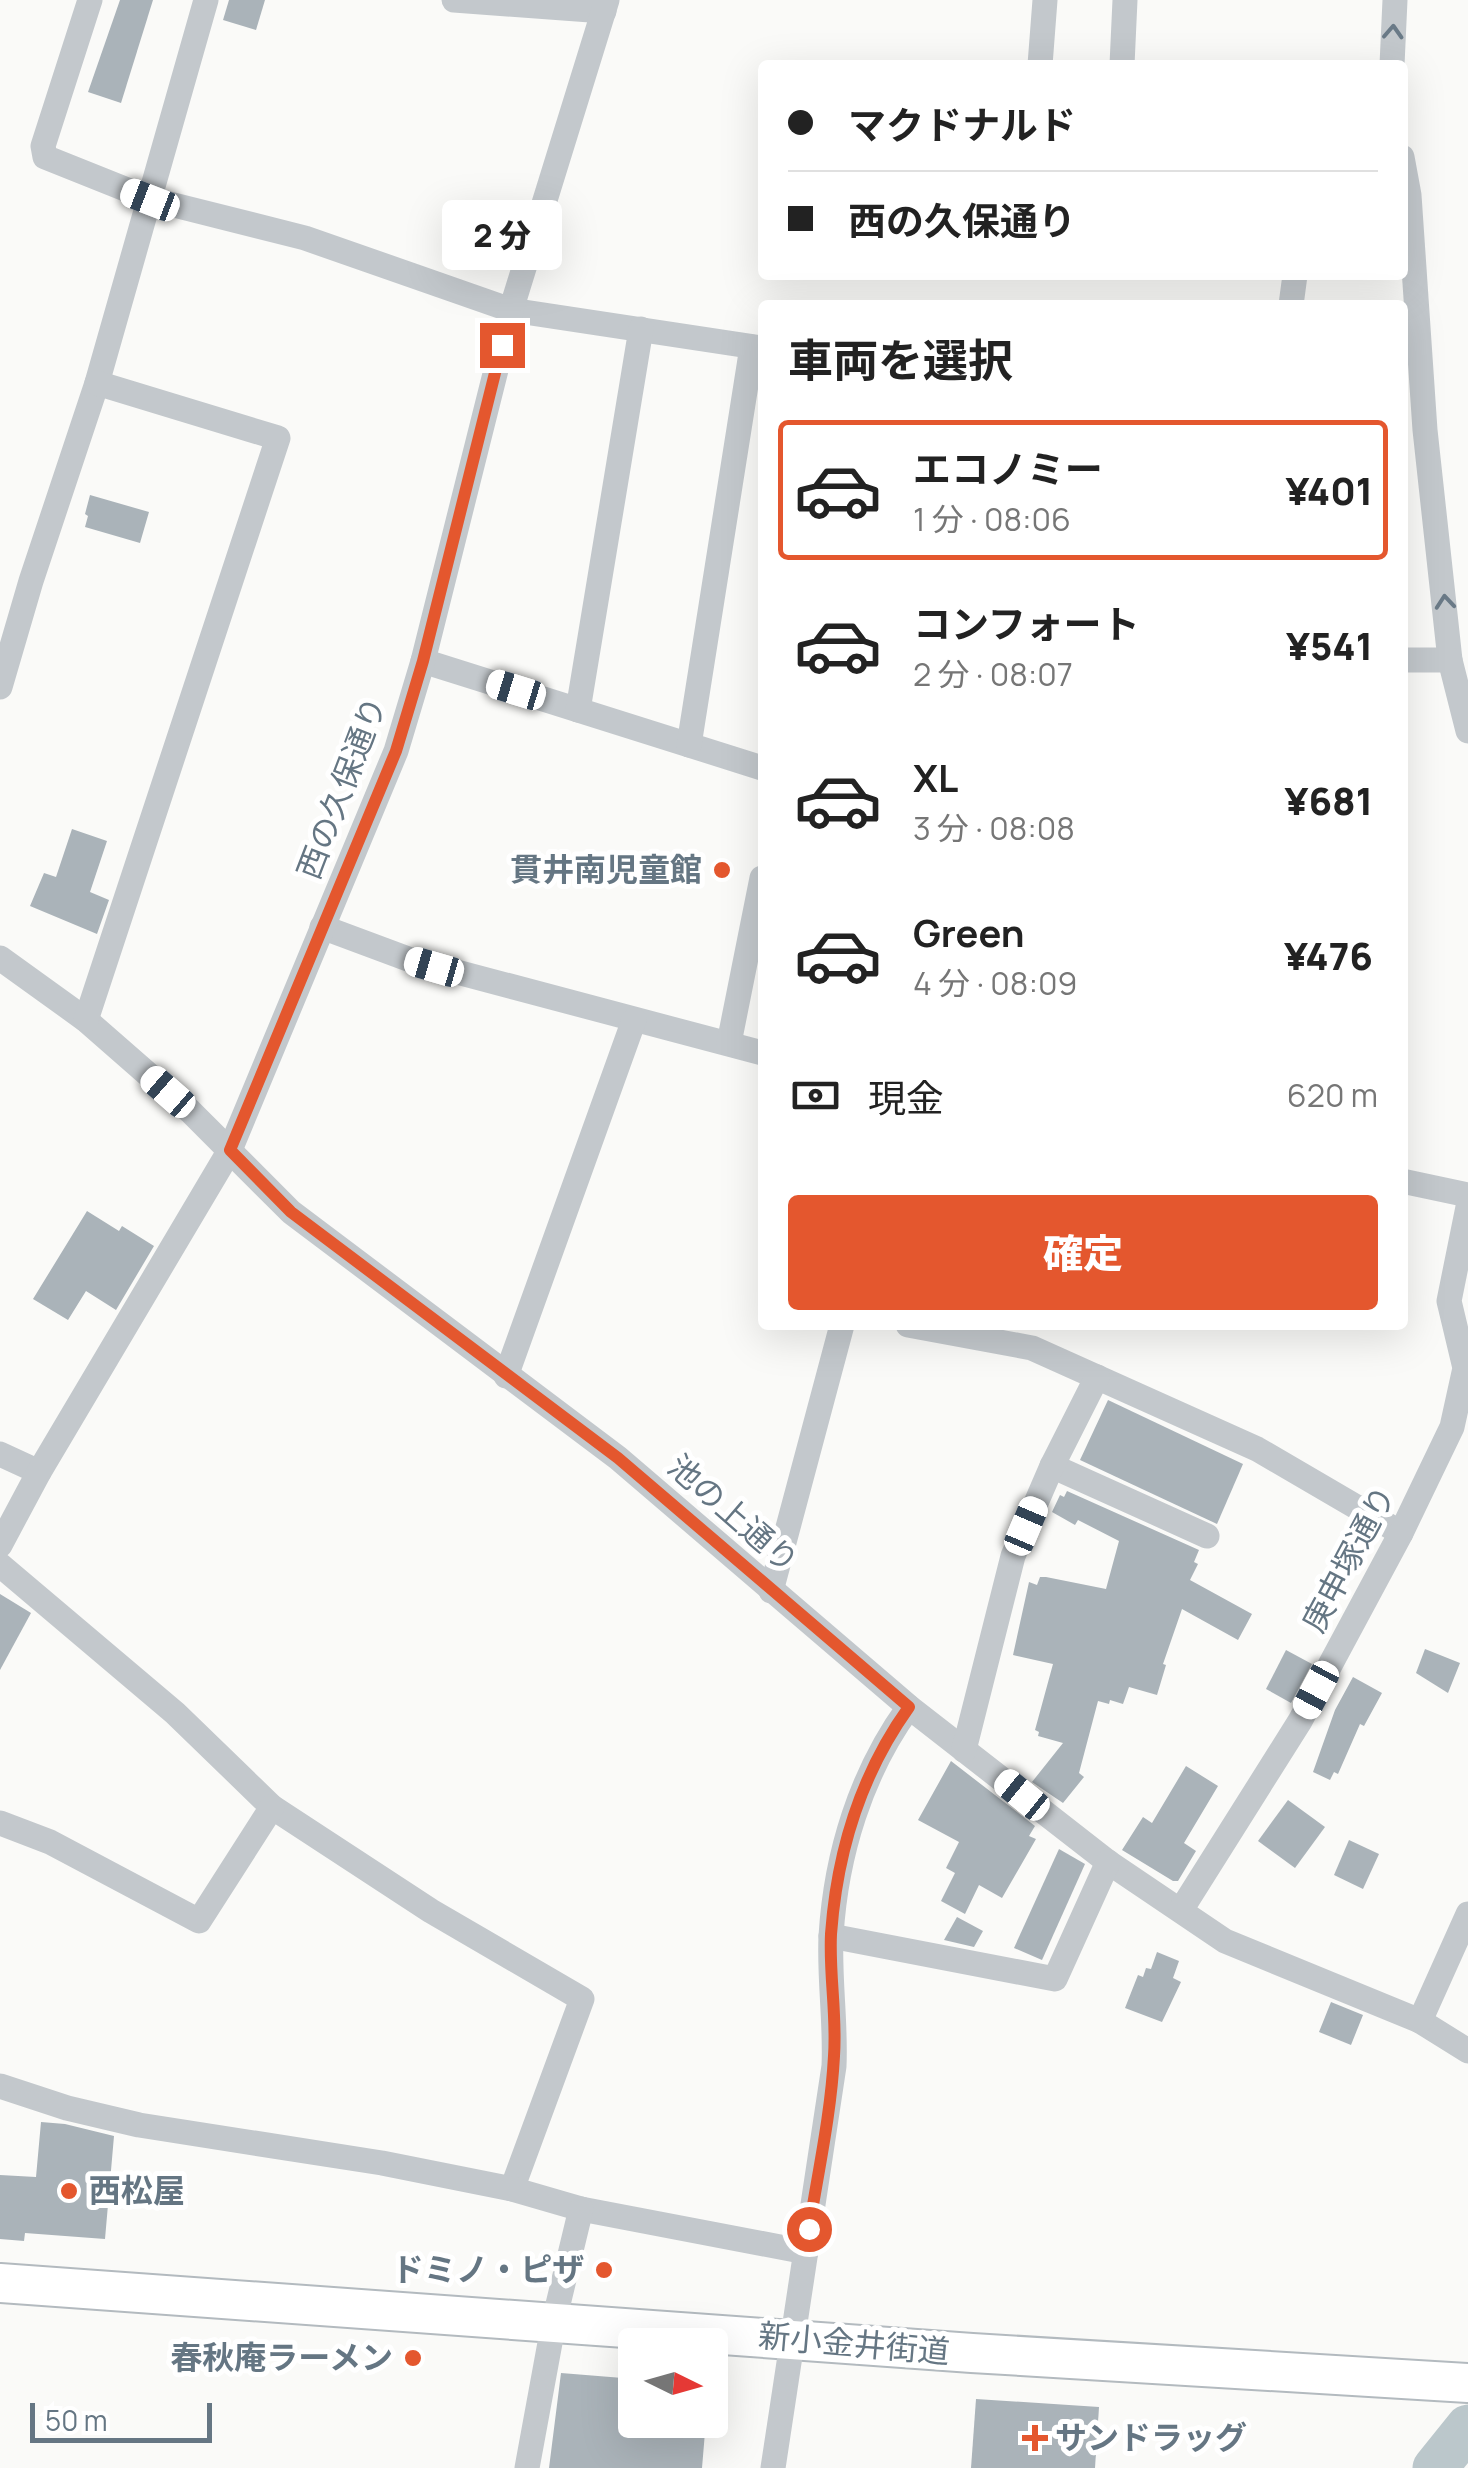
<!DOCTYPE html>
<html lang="ja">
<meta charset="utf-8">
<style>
:root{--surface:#fff;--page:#f6f6f6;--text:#222;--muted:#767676;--line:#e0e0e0;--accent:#e4572e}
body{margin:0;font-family:Manrope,"Noto Sans JP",sans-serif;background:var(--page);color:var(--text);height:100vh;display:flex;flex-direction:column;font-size:38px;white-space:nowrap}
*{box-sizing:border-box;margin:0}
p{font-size:32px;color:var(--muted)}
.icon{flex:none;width:55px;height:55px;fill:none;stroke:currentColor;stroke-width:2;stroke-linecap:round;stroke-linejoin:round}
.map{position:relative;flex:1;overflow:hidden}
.side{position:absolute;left:758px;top:300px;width:650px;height:1030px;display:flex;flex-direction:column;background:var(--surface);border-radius:10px;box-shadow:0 10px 40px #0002}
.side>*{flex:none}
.banner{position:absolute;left:758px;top:60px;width:650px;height:220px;border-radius:10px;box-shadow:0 10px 40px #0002;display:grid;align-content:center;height:220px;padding:0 30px;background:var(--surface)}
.needle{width:65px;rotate:95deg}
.tools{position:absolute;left:618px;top:2328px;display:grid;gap:20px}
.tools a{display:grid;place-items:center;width:110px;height:110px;border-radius:10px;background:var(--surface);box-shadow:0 10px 40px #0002;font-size:50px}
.scale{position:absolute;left:30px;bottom:25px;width:182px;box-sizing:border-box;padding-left:10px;border:5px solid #657683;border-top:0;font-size:28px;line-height:35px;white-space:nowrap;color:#657683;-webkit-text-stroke:8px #fff;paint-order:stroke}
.end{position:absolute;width:45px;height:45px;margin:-22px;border:12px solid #e4572e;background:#fff;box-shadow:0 0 0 5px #fff}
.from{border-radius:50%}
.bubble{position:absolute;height:70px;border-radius:10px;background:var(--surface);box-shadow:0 10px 40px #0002;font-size:32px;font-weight:800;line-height:70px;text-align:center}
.car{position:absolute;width:30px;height:60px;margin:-30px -15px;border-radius:12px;box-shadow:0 0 8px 2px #0007;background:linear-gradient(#fff 24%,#345 0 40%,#fff 0 76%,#345 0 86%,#fff 0)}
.banner b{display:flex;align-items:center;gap:35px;height:95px;font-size:38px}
.banner b+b{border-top:2px solid var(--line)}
.banner i{width:25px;height:25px;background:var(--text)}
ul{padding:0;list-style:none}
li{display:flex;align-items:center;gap:30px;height:140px;margin:0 20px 15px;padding:0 10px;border:5px solid transparent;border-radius:10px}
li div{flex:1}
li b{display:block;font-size:38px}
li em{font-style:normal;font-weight:800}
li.active{border-color:var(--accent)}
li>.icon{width:90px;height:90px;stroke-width:1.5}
h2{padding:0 30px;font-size:45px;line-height:120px}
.pay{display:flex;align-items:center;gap:25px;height:110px;padding:0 30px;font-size:38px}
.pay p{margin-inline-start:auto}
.button{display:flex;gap:20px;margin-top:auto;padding:20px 30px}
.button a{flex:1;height:115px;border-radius:10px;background:var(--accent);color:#fff;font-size:40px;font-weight:800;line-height:115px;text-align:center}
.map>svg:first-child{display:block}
</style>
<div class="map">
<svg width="1468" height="2468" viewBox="0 0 1468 2468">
<rect width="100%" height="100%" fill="#fafaf8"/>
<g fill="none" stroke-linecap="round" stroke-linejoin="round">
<path stroke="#bbc7cb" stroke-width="45" d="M 1435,2468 L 1468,2427"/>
</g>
<g fill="#aab3b9">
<path d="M 120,0 L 153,0 L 121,103 L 88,92 Z"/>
<path d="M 229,0 L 265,0 L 256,30 L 223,20 Z"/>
<path d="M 90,495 L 149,512 L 140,543 L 85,527 L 88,516 L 85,514 Z"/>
<path d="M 72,829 L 107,841 L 90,892 L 109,900 L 97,934 L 30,906 L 44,873 L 56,877 Z"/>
<path d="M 87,1211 L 119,1231 L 122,1226 L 154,1246 L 116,1310 L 86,1291 L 68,1320 L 33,1299 Z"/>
<path d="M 1108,1400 L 1243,1464 L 1217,1524 L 1080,1460 Z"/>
<path d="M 1067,1491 L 1199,1550 L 1194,1562 L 1198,1564 L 1190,1580 L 1252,1614 L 1238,1640 L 1182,1609 L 1163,1664 L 1166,1665 L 1157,1695 L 1129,1687 L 1123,1704 L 1110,1700 L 1109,1704 L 1098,1701 L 1079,1773 L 1084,1777 L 1063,1803 L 1032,1782 L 1063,1743 L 1038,1736 L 1039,1732 L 1035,1730 L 1053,1664 L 1013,1655 L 1029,1582 L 1037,1585 L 1040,1577 L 1046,1577 L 1106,1589 L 1119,1541 L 1078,1520 L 1075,1525 L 1052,1512 L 1060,1495 L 1064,1497 Z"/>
<path d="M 0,1594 L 31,1613 L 0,1670 Z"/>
<path d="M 1425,1649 L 1460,1663 L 1448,1693 L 1416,1673 Z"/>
<path d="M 1286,1650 L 1312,1664 L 1291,1703 L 1266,1689 Z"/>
<path d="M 1353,1677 L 1382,1693 L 1364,1726 L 1360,1724 L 1338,1774 L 1334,1772 L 1330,1780 L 1313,1772 L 1335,1710 Z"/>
<path d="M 951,1761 L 1035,1826 L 1029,1836 L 1036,1839 L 1002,1898 L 979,1885 L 965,1914 L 941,1901 L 955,1873 L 946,1868 L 959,1842 L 918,1820 Z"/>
<path d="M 1186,1766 L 1218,1786 L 1184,1843 L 1196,1851 L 1178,1881 L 1173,1881 L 1122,1850 L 1143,1817 L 1152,1823 Z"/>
<path d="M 1288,1800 L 1325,1827 L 1295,1868 L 1258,1841 Z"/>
<path d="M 1349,1840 L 1379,1854 L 1363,1889 L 1334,1875 Z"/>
<path d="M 1059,1849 L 1085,1864 L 1042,1960 L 1014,1948 Z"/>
<path d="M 957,1917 L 983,1931 L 974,1947 L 944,1940 Z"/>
<path d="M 1157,1952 L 1179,1961 L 1173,1978 L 1181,1982 L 1162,2022 L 1125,2008 L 1138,1975 L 1143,1977 L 1146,1968 L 1151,1969 Z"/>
<path d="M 1331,2002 L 1363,2015 L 1351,2045 L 1319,2032 Z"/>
<path d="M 41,2122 L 65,2124 L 114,2136 L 105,2239 L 25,2233 L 24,2241 L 0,2239 L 0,2175 L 36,2177 Z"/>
<path d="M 561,2373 L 635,2379 L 635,2420 L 706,2420 L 702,2468 L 549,2468 Z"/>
<path d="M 976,2399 L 1099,2407 L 1095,2468 L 971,2468 Z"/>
</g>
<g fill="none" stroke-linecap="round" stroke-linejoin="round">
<g stroke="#b3babf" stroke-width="42">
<path id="secondary" d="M 0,2283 L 972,2353 L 1468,2383"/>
</g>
<g stroke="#c3c8cc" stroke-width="25">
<path d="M 90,0 L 43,146 L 45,157 L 150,199 L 305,238 L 511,310 L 762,348"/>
<path d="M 454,0 L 604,11"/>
<path d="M 1040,65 L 1045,0"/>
<path d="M 1122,65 L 1125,0"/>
<path d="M 1392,65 L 1395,0"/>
<path d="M 1402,157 L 1409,195 L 1425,430 L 1450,660 L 1468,731"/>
<path d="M 1291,305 L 1295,275"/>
<path d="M 1402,660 L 1450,660"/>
<path d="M 423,661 L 762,768"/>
<path d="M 0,687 L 31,581 L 97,383 L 206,0"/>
<path d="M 578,710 L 641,329"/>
<path d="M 689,745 L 752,347"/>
<path d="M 322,927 L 408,959 L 762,1053"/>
<path d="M 0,958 L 86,1020 L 190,1111 L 291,1212 L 618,1458 L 909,1707 L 1108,1862 L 1225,1941 L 1420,2021 L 1468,2051"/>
<path d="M 86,1020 L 278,438 L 97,383"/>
<path d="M 729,1043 L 762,878"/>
<path d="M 1402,1181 L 1468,1195"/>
<path d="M 908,1325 L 1032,1348 L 1257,1449 L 1401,1533"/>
<path d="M 506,1376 L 634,1020"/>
<path d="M 0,1454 L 39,1472"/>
<path d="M 1052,1466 L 1207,1536"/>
<path d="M 0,1545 L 39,1472 L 230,1150 L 396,751 L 423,661 L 511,310 L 607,0"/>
<path d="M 0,1565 L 175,1713 L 272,1807 L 431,1911 L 582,1999 L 512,2189"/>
<path d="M 771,1591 L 842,1325"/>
<path d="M 964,1750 L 1013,1556 L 1052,1466 L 1097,1377"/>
<path d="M 0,1823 L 50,1842 L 199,1921 L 272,1807"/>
<path d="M 1181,1910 L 1300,1721 L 1401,1533 L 1452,1427 L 1465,1368 L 1449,1301 L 1468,1207"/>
<path d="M 831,1936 L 1055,1979 L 1108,1862"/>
<path d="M 1420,2021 L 1468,1914"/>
<path d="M 0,2086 L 67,2108 L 139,2125 L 382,2163 L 512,2189 L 581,2209 L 806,2252"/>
<path d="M 527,2468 L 554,2321 L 581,2209"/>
<path d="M 773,2468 L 834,2066 C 836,2022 829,1979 831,1936 C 836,1854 861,1773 909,1707"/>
</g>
<use href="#secondary" stroke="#fff" stroke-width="38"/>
</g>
<defs><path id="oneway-chevron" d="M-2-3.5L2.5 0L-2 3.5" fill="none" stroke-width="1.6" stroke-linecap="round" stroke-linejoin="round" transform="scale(2.5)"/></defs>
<g stroke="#6a7a87">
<use href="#oneway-chevron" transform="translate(1393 32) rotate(-87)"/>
<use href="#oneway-chevron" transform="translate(1445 602) rotate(-95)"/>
</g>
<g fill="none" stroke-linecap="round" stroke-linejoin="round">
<path stroke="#e4572e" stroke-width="12" d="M 502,345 L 423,661 L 396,751 L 230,1150 L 291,1212 L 618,1458 L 909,1707 C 861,1774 837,1852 831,1934 C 829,1975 837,2015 834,2056 C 831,2114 818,2172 809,2229"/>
</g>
<g fill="#e4572e" stroke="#fff" stroke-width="4">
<circle cx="722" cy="870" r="10"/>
<circle cx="69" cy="2191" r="10"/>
<circle cx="604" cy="2270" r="10"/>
<circle cx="413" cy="2358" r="10"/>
<path d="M1030 2423h10v10h10v10h-10v10h-10v-10h-10v-10h10z"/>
</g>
<g text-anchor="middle" stroke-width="10" stroke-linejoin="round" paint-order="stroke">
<g font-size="32" fill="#657683" stroke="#fff">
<text transform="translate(342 788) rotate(-69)" y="11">西の久保通り</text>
<text transform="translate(733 1514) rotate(41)" y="11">池の上通り</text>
<text transform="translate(1349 1559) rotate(-62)" y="11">庚申塚通り</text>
<text transform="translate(854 2344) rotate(5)" y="11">新小金井街道</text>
</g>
<g font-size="32" font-weight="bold" fill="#657683" stroke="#fff" text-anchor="end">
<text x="702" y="881">貫井南児童館</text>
<text x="89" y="2202" text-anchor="start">西松屋</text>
<text x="584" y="2281">ドミノ・ピザ</text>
<text x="393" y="2369">春秋庵ラーメン</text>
<text x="1055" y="2449" text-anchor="start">サンドラッグ</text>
</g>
</g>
</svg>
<div class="tools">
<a><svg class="needle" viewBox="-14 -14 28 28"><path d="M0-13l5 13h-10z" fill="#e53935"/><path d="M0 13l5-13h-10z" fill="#767676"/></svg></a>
</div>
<div class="scale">50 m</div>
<i class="end from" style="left:809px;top:2229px"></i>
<i class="end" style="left:502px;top:345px"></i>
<div class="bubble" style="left:442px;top:200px;width:120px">2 分</div>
<i class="car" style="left:150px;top:200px;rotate:291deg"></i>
<i class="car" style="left:516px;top:690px;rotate:287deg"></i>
<i class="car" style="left:434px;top:967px;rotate:286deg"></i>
<i class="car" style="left:168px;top:1092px;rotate:311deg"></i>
<i class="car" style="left:1026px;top:1526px;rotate:23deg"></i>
<i class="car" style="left:1316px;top:1690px;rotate:208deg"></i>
<i class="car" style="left:1022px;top:1795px;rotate:309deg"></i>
<div class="banner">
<b><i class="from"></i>マクドナルド</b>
<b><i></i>西の久保通り</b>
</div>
<section class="side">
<h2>車両を選択</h2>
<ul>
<li class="active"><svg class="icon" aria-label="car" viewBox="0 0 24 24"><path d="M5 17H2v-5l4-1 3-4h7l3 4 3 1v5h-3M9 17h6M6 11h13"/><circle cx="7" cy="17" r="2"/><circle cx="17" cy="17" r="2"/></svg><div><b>エコノミー</b><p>1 分 · 08:06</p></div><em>¥401</em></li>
<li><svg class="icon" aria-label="car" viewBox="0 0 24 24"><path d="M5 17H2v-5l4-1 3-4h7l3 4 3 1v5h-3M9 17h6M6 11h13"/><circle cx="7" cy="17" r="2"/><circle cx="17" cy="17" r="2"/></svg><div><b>コンフォート</b><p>2 分 · 08:07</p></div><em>¥541</em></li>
<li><svg class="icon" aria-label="car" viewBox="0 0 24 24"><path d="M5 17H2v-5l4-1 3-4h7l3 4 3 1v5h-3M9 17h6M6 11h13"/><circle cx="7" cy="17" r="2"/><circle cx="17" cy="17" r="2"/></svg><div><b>XL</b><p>3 分 · 08:08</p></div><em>¥681</em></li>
<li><svg class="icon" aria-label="car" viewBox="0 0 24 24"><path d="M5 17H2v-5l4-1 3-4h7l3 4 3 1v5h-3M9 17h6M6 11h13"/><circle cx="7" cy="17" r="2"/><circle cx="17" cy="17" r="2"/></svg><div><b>Green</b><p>4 分 · 08:09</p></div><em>¥476</em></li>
</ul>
<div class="pay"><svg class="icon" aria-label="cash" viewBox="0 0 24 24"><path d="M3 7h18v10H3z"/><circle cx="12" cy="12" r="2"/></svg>現金<p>620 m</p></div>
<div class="button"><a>確定</a></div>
</section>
</div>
